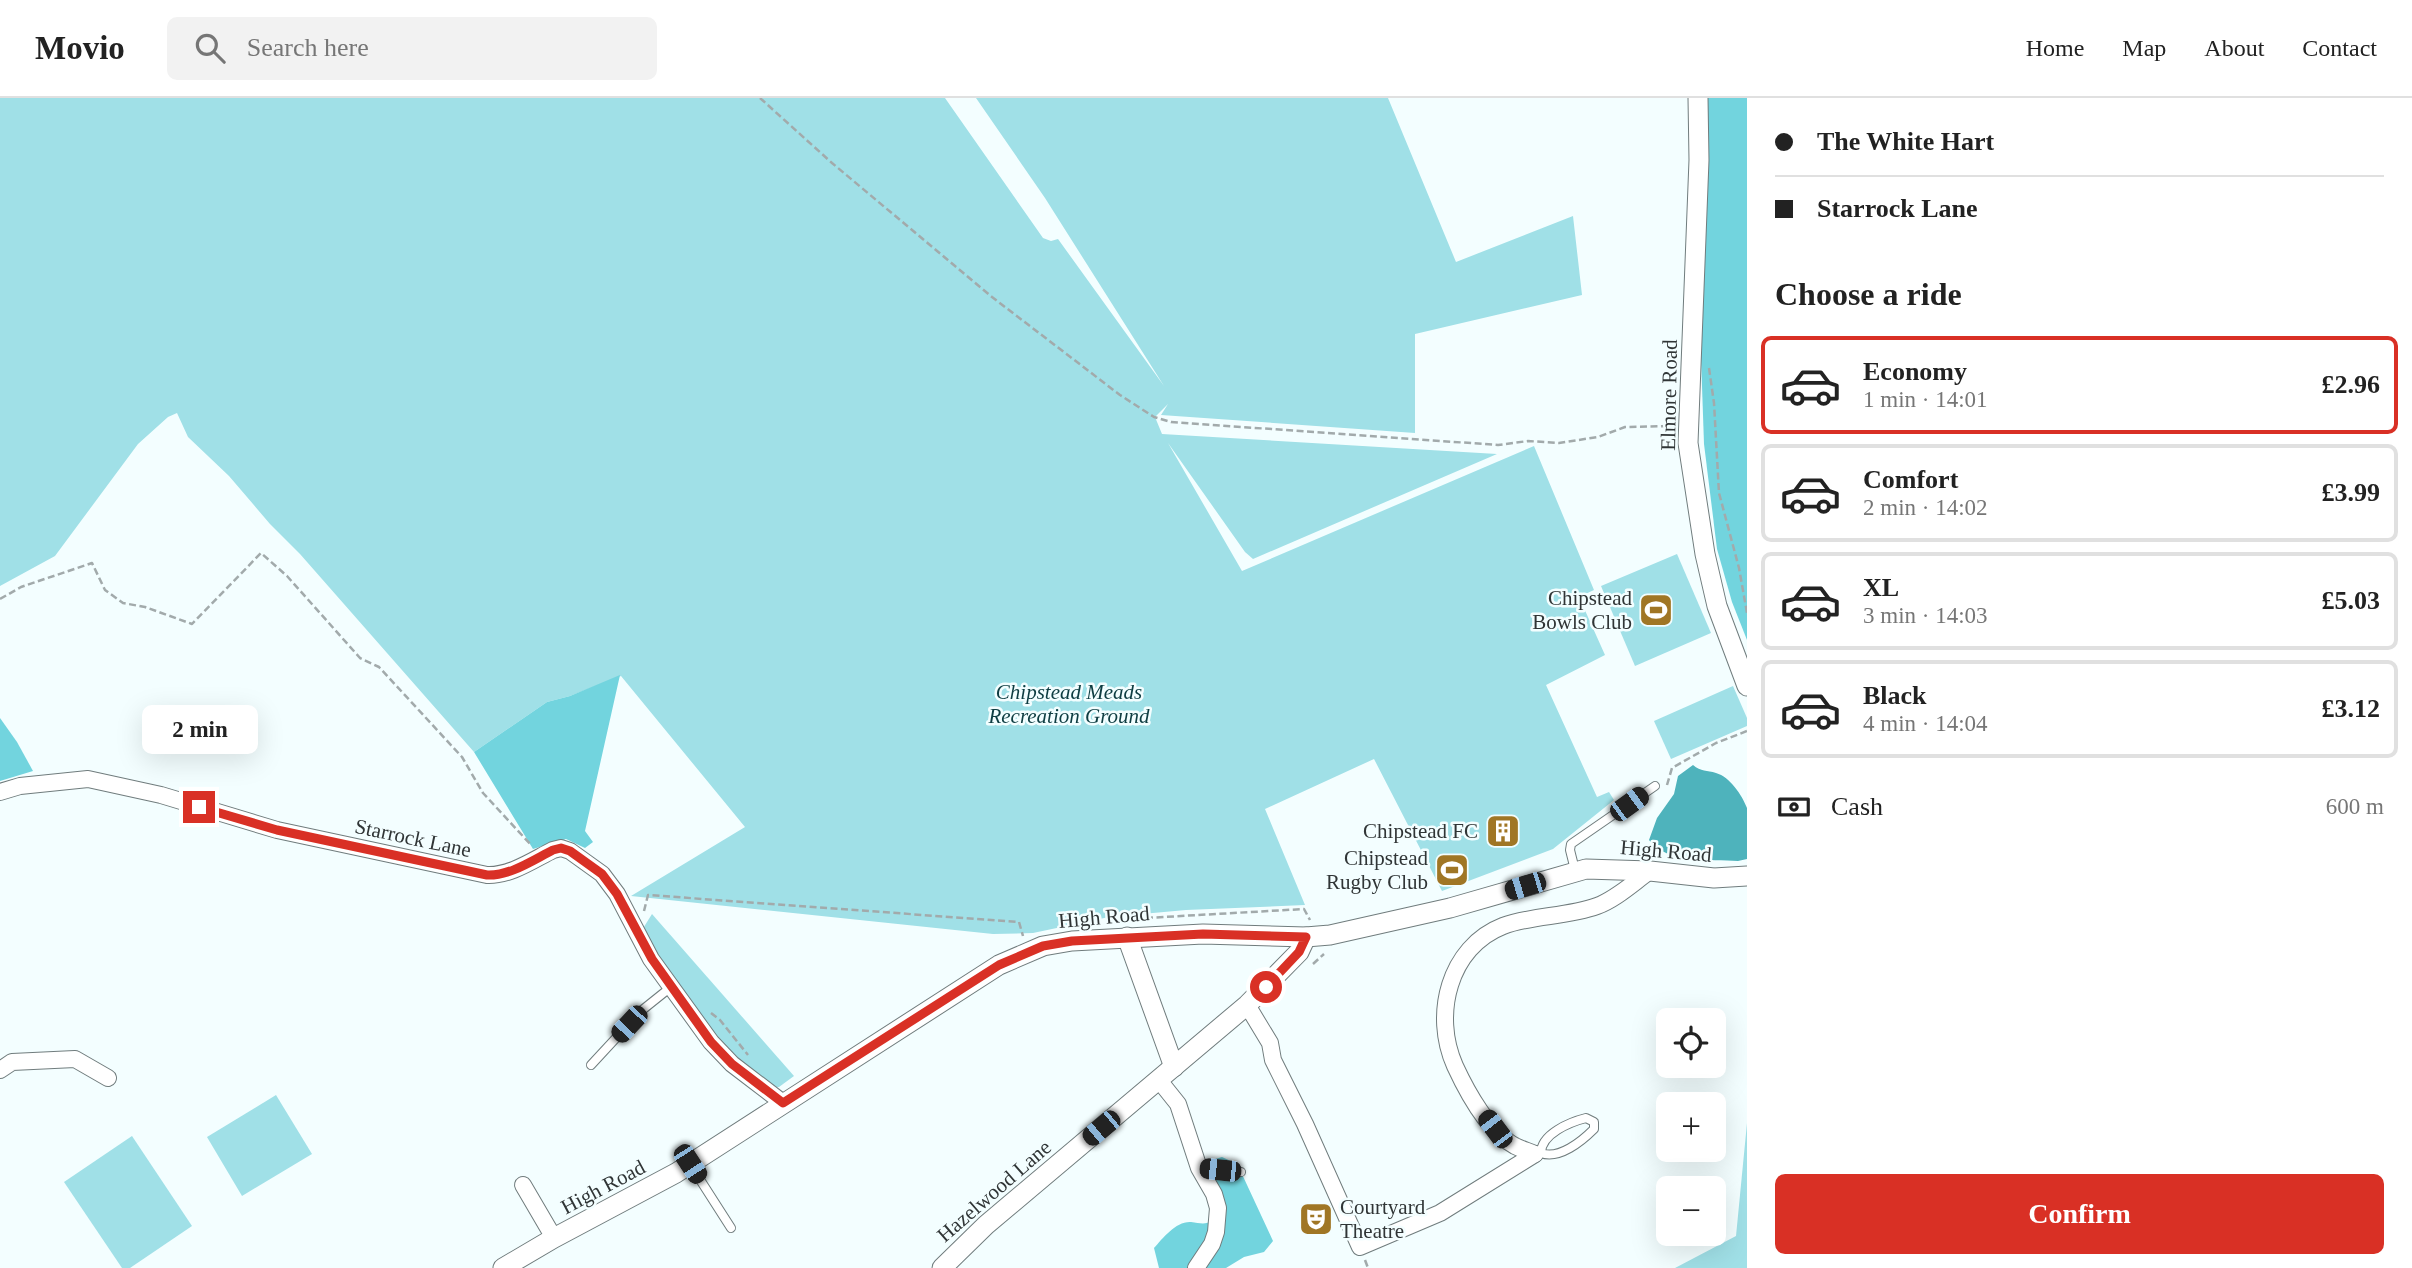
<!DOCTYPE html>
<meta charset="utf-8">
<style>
:root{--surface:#fff;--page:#f2f2f2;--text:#222;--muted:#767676;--line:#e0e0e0;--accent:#d93025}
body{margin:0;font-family:"Times New Roman",serif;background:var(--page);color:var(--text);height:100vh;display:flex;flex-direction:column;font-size:26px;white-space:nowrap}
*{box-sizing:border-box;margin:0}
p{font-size:23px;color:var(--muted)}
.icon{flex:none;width:38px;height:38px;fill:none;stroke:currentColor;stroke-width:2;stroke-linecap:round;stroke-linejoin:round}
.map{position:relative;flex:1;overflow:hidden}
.panel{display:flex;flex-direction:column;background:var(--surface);width:665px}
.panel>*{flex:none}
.guide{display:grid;align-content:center;height:154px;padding:0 28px;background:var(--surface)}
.tools{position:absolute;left:1656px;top:910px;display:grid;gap:14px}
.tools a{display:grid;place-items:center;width:70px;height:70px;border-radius:10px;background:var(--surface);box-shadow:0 7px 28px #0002;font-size:35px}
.end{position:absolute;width:32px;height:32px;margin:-16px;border:9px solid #d93025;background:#fff;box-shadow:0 0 0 4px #fff}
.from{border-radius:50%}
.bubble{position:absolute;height:49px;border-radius:10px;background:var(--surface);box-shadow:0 7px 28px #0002;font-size:23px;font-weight:800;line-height:49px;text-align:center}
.car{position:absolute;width:21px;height:42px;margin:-21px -10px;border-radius:9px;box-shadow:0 0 5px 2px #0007;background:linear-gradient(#222 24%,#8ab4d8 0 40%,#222 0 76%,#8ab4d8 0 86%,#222 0)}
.guide b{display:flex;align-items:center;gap:24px;height:66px;font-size:26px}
.guide b+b{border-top:2px solid var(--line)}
.guide i{width:18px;height:18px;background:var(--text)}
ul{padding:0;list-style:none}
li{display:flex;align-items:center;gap:21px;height:98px;margin:0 14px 10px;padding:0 14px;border:4px solid var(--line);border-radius:10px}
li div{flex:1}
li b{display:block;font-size:26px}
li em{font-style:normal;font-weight:800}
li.active{border-color:var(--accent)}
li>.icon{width:63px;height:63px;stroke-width:1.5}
h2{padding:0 28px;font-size:32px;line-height:84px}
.pay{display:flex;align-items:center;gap:18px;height:77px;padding:0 28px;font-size:26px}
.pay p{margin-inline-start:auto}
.action{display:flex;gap:14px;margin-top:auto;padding:14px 28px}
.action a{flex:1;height:80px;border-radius:10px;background:var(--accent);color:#fff;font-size:28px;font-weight:800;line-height:80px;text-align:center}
header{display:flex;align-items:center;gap:42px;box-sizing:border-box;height:98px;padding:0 35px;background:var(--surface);border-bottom:2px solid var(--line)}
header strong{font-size:33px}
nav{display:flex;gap:38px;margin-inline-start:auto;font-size:24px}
.search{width:490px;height:63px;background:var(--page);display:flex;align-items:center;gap:18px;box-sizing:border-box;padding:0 24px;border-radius:10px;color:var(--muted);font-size:26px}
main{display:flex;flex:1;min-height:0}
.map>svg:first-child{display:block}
</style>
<header>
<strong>Movio</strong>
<div class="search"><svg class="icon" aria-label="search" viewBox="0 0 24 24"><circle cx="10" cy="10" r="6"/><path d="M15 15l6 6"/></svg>Search here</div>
<nav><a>Home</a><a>Map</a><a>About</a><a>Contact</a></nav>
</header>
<main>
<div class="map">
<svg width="1747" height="1170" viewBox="0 0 1747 1170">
<rect width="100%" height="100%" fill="#f3feff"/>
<g fill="#a0e0e7">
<path d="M 0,0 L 945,0 L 1043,140 L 1051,143 L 1058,141 L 1164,288 L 1045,100 L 976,0 L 1388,0 L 1456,164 L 1573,118 L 1582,197 L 1415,236 L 1415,335 L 1161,317 L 1168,306 L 1155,319 L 1162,336 L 1497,356 L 1253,461 L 1245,454 L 1168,345 L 1242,473 L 1534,348 L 1594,492 L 1579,499 L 1605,557 L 1546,587 L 1597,699 L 1609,694 L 1614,702 L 1553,751 L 1442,793 L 1374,661 L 1265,711 L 1305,807 L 1186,812 L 1109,819 L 1033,835 L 993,836 L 631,798 L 745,729 L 621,578 L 570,598 L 547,604 L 474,654 L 300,456 L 270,426 L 229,378 L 188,339 L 177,315 L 168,319 L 138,346 L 55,458 L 0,488 Z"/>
<path d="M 1677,456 L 1711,535 L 1635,568 L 1601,488 Z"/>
<path d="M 1733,588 L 1747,620 L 1747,628 L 1671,661 L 1654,623 Z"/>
<path d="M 652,816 L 794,978 L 779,989 L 771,990 L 735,964 L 654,857 L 642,832 Z"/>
<path d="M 276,997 L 312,1056 L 242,1098 L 207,1039 Z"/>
<path d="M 1747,1025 L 1747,1170 L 1675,1170 L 1736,1138 Z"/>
<path d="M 132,1038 L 192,1128 L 130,1170 L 122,1170 L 64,1084 Z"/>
</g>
<g fill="#72d4de">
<path d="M 1707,0 L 1747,0 L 1747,542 L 1732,504 L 1717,451 L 1704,346 L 1699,201 Z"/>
<path d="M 620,577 L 585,733 L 593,744 L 585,750 L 566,741 L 533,751 L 474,654 L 547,604 L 570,598 Z"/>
<path d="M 0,620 L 17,644 L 33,673 L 0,683 Z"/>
<path d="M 1222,1059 L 1235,1065 L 1241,1074 L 1273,1143 L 1264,1154 L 1244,1159 L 1226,1170 L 1159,1170 L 1154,1150 C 1163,1140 1176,1123 1191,1124 C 1200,1125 1204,1127 1213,1123 L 1209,1087 L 1215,1075 L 1212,1062 Z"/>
</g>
<path fill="#4eb3bc" d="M 1693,667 C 1701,674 1707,672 1716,675 C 1730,679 1742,697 1747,710 L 1747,761 L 1738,763 C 1711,761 1667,766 1649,742 L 1657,720 L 1674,696 L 1678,678 Z"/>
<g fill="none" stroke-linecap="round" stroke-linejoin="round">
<g stroke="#707c7d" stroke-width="10">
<g id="service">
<path d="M 1575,772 L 1570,752 L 1571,746 L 1655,688"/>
<path d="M 591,967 L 641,913 L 671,889"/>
<path d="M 1586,1020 L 1594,1024 L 1594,1031 C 1582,1043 1559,1062 1541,1055 C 1541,1036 1570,1024 1586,1020 Z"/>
<path d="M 690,1066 L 731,1130"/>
<path d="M 1199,1070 L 1241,1074"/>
</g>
</g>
<g stroke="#707c7d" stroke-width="18">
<g id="minor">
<path d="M 0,694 L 20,688 L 88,681 L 161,697 L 277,732 L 487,777 C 510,778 533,762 553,752 L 561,750 L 570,753 L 602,776 L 617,796 L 651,861 L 711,944 L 732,966 L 783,1005"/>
<path d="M 1247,907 L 1270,945 L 1273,962 L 1305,1026 L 1360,1149 L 1440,1115 L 1535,1056"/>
<path d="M 0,972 L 12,964 L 75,961 L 108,980"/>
<path d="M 1158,981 L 1178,1006 L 1199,1070 L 1214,1096 L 1218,1110 L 1216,1134 L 1212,1146 L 1196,1170"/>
<path d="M 1535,1056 C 1528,1053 1521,1051 1515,1048 C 1489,1034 1467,994 1455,968 C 1432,917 1449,849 1503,828 C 1532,817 1567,819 1597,808 C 1616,801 1633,785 1650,773"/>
<path d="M 523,1087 L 554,1140"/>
</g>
</g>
<g stroke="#707c7d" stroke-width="21">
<g id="tertiary">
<path d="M 1698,0 L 1699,62 L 1688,345 L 1705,456 L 1717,508 L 1747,588"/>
<path d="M 1127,839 L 1174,969"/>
<path d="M 503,1170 L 554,1140 L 676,1075 L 999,867 L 1043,848 L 1072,843 L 1203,836 L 1306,839 L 1330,837 L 1450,810 L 1586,771 L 1650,773 L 1714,780 L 1747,778"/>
<path d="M 942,1170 L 986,1127 L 1247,907 L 1299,854 L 1306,839"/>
</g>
</g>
<g stroke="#a2aaab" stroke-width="2.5" stroke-dasharray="7 3.5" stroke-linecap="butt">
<path d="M 760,0 L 832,65 L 992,199 L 1120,297 L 1154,319 L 1171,324 L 1498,347 L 1528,343 L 1559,345 L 1598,339 L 1625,329 L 1671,328"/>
<path d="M 1709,270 L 1714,305 L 1719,395 L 1739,470 L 1747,515"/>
<path d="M 0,501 L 21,489 L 92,465 L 105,492 L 123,505 L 145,509 L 192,526 L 261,455 L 287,478 L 360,560 L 379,569 L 462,659 L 483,695 L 532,748"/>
<path d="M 1667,687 L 1672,670 L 1716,645 L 1747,633"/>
<path d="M 644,813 L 648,797 L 1019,824 L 1023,838"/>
<path d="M 1146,820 L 1304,811 L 1310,822"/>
<path d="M 1313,866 L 1324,856"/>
<path d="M 711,915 L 720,922 L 748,957"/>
<path d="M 1365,1162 L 1368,1170"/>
</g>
<use href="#service" stroke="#fff" stroke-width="8"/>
<use href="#minor" stroke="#fff" stroke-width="16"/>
<use href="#tertiary" stroke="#fff" stroke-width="19"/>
</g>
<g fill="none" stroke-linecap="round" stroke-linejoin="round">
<path stroke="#d93025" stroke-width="9" d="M 199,709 L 277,732 L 487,777 C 510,778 533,762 553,752 L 561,750 L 570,753 L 602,776 L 617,796 L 652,861 L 711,944 L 732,966 L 783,1005 L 999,867 L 1043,848 L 1072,843 L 1203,836 L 1306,839 L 1299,854 L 1266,889"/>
</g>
<defs>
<g id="stadium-square" transform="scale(1.75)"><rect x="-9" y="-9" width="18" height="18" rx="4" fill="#a07625" stroke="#f3feff"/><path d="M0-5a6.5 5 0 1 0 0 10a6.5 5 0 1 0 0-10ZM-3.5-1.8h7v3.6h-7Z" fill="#fff"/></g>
<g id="building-square" transform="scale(1.75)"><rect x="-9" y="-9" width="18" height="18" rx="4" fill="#a07625" stroke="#f3feff"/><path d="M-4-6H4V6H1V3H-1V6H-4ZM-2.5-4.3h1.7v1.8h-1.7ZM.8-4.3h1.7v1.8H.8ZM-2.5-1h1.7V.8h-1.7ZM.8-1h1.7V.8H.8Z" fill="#fff"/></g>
<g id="theatre-square" transform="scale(1.75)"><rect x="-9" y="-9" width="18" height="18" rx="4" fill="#a07625" stroke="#f3feff"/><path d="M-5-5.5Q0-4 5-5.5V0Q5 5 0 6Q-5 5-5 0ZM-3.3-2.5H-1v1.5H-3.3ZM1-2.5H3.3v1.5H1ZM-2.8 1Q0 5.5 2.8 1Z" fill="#fff"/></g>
</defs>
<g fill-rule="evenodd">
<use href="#stadium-square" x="1656" y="512"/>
<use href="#building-square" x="1503" y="733"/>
<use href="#stadium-square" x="1452" y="772"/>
<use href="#theatre-square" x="1316" y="1121"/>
</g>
<g text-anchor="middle" stroke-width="5" stroke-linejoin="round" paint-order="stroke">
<g font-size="21" fill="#303536" stroke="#f3feff">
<text transform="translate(1669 297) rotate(-89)" y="7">Elmore Road</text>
<text transform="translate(413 740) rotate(12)" y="7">Starrock Lane</text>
<text transform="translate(1666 753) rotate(5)" y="7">High Road</text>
<text transform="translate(1104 819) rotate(-5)" y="7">High Road</text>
<text transform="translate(603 1089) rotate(-28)" y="7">High Road</text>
<text transform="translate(994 1093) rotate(-41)" y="7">Hazelwood Lane</text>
</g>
<g font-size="21" fill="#303536" stroke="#f3feff" text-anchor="end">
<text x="1632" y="507">Chipstead<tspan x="1632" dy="24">Bowls Club</tspan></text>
<text x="1478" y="740">Chipstead FC</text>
<text x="1428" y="767">Chipstead<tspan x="1428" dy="24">Rugby Club</tspan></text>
<text x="1340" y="1116" text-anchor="start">Courtyard<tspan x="1340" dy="24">Theatre</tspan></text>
</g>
<g font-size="21" font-style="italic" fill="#0e3d42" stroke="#f3feff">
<text x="1069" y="601">Chipstead Meads<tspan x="1069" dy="24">Recreation Ground</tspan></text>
</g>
</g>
</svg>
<div class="tools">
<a><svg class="icon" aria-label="locate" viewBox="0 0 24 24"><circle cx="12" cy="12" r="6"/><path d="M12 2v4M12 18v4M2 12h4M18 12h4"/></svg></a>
<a>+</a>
<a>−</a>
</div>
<i class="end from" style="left:1266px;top:889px"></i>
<i class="end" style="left:199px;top:709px"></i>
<div class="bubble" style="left:142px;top:607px;width:116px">2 min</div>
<i class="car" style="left:1629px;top:706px;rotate:54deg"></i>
<i class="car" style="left:1525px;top:788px;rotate:253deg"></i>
<i class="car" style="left:629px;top:926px;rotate:223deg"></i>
<i class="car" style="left:1101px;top:1030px;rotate:230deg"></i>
<i class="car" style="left:1495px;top:1031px;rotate:323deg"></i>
<i class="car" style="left:690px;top:1066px;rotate:147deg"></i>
<i class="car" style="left:1220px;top:1072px;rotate:276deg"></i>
</div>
<section class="panel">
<div class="guide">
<b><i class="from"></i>The White Hart</b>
<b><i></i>Starrock Lane</b>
</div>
<h2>Choose a ride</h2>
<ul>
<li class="active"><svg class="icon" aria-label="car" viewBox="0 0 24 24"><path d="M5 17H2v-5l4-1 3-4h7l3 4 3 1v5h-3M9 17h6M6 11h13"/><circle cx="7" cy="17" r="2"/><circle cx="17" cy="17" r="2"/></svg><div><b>Economy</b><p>1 min · 14:01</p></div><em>£2.96</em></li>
<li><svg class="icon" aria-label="car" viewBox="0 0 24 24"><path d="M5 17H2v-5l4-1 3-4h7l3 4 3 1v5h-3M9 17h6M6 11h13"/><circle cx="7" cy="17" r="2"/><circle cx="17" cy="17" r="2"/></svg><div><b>Comfort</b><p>2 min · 14:02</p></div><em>£3.99</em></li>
<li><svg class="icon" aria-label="car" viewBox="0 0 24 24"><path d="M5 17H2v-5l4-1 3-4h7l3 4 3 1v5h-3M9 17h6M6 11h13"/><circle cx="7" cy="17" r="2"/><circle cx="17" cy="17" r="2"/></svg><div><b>XL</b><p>3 min · 14:03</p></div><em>£5.03</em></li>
<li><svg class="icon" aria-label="car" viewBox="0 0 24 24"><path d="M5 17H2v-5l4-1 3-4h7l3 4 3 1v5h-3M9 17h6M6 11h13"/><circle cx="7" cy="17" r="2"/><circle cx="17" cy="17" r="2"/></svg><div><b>Black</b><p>4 min · 14:04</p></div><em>£3.12</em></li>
</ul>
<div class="pay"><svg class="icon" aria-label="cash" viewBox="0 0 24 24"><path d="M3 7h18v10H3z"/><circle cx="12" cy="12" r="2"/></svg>Cash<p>600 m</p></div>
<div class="action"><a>Confirm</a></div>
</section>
</main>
